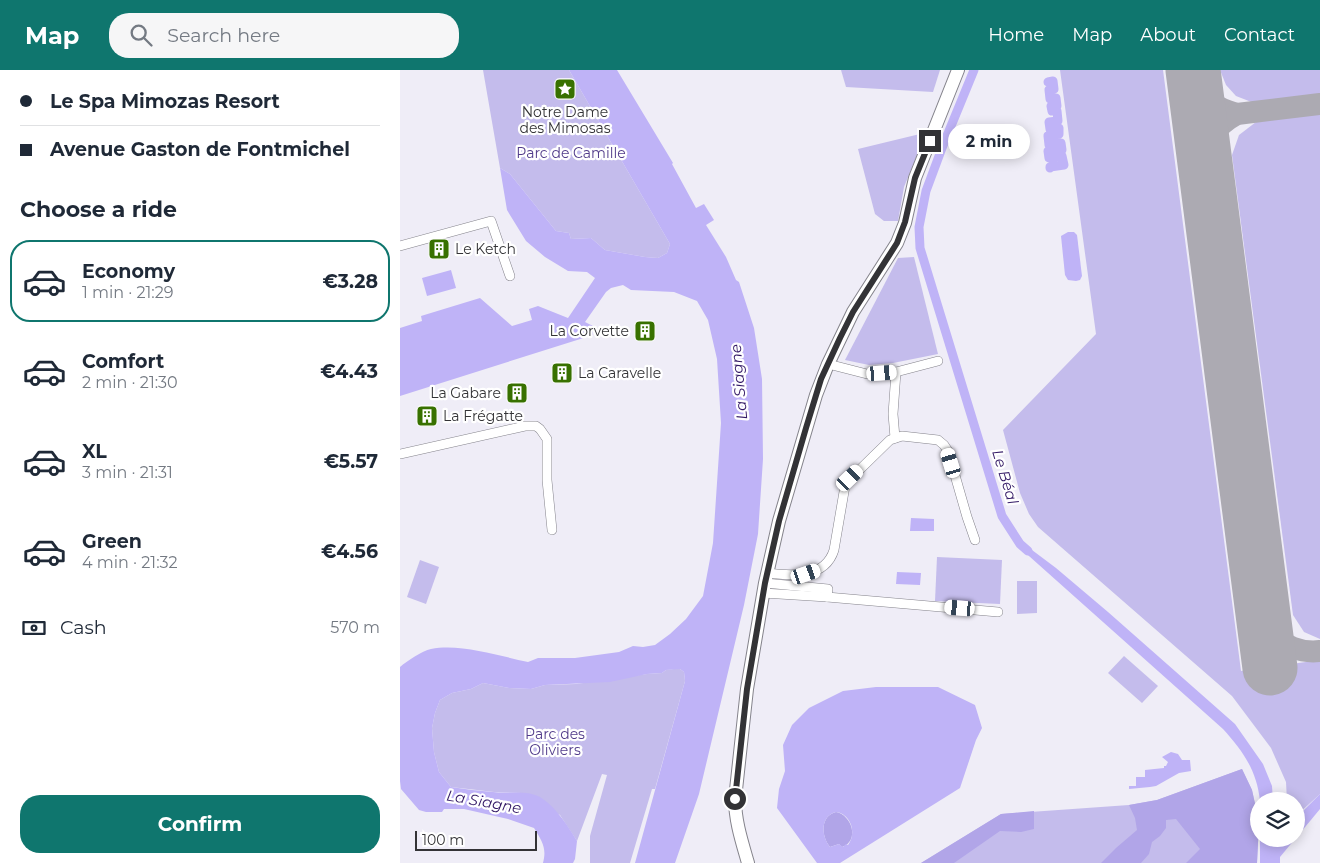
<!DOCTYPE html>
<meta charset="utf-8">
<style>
:root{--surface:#fff;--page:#f6f6f7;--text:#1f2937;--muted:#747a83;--line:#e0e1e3;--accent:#0f766e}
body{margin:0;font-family:Montserrat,sans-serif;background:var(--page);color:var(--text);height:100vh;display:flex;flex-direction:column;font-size:19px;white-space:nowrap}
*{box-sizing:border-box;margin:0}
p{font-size:16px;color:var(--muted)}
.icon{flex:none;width:28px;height:28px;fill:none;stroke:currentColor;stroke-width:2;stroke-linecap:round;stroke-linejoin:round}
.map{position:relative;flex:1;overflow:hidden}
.side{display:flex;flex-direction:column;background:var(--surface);width:400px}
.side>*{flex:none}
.top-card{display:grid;align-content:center;height:110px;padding:0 20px;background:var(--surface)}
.controls{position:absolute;left:850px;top:722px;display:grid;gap:10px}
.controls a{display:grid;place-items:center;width:55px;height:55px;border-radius:50%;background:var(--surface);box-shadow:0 2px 12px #0003;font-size:25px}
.scale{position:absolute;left:15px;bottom:12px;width:122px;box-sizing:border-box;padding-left:5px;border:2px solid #333336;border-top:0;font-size:14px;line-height:18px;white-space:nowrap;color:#333336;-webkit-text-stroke:4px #fff;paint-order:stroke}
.end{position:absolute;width:22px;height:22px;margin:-11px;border:6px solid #333336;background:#fff;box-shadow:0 0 0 2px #fff}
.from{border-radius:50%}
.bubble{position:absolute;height:35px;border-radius:18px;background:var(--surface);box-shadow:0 2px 12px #0003;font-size:16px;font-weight:700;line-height:35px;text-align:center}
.car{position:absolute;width:15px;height:30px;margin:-15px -8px;border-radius:6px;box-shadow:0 0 4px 1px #0007;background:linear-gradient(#fff 24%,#345 0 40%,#fff 0 76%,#345 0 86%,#fff 0)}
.top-card b{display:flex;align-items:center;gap:18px;height:48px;font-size:19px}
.top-card b+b{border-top:1px solid var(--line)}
.top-card i{width:12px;height:12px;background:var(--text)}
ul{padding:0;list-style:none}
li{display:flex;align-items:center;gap:15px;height:82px;margin:0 10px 8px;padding:0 10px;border:2px solid transparent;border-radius:20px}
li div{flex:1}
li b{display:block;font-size:19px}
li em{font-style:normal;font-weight:700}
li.current{border-color:var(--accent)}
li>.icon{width:45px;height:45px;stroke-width:1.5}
h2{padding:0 20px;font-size:22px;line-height:60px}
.pay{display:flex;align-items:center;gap:12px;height:55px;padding:0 20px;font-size:19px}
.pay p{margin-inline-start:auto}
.button{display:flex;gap:10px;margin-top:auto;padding:10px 20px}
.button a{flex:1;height:58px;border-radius:20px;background:var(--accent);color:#fff;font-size:20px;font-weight:700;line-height:58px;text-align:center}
header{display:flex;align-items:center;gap:30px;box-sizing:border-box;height:70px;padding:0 25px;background:var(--accent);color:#fff}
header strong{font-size:24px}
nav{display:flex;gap:28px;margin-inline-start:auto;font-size:18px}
.search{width:350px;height:45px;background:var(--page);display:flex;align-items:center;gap:12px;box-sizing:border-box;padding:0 18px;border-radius:20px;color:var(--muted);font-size:19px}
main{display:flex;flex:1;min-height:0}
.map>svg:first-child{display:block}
</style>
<header>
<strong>Map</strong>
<div class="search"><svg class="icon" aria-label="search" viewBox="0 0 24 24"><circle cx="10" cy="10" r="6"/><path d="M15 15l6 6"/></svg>Search here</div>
<nav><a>Home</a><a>Map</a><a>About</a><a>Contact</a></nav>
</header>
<main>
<section class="side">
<div class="top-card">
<b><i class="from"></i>Le Spa Mimozas Resort</b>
<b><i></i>Avenue Gaston de Fontmichel</b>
</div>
<h2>Choose a ride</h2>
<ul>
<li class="current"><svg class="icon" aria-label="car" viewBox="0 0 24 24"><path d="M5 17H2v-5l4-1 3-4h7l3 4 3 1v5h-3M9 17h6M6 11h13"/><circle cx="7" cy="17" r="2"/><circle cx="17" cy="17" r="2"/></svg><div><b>Economy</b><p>1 min · 21:29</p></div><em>€3.28</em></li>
<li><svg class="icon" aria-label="car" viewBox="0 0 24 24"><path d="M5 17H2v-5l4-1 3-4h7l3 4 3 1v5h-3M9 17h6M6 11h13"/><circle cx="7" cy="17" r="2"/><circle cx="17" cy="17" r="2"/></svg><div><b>Comfort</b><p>2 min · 21:30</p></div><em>€4.43</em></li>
<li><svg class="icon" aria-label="car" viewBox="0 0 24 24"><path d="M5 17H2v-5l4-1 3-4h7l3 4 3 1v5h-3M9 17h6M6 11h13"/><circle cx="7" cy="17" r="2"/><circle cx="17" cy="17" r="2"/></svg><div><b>XL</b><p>3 min · 21:31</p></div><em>€5.57</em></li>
<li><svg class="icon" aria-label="car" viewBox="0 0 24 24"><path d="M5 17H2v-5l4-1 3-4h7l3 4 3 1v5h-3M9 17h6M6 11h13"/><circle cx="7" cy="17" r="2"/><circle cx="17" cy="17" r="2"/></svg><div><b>Green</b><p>4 min · 21:32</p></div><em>€4.56</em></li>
</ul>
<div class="pay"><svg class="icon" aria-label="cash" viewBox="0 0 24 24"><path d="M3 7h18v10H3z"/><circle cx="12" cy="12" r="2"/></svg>Cash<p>570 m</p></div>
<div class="button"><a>Confirm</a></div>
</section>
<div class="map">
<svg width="920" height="793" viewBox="0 0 920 793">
<rect width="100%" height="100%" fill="#efedf7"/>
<g fill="#c4bcec">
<path d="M 83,0 L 169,0 L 270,174 L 267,183 L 258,188 L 245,187 L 205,180 L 191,168 L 171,169 L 169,163 L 156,161 L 110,104 L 100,98 Z"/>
<path d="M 441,0 L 540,0 L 533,22 L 446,17 Z"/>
<path d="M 660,0 L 763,0 L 841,601 L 920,590 L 920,724 L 896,746 L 896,731 L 887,731 L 886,712 L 871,678 L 832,626 L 638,457 L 629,444 L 620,423 L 603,360 L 696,264 Z"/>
<path d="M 820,0 L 920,0 L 920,24 L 854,33 L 836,26 L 826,15 Z"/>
<path d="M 920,44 L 920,569 L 904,562 L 893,545 L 832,85 L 839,65 L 856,52 Z"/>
<path d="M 524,63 L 519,80 L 504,117 L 498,151 L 484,151 L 475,144 L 458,79 Z"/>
<path d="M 514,187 L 538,284 L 493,293 L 469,295 L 445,290 L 498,188 Z"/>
<path d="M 537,487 L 602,490 L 600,534 L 535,531 Z"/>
<path d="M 20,490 L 39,497 L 26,534 L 7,527 Z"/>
<path d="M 617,511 L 637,511 L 637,543 L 617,544 Z"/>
<path d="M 724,586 L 758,616 L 742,633 L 708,603 Z"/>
<path d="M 274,599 L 280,599 L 284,602 L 285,611 L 255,719 L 252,719 L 230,793 L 190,793 L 190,766 L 207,705 L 202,704 L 177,771 L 160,745 L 121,723 L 94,722 L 51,717 L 39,702 L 34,682 L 32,658 L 35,643 L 40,630 L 52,623 L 71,619 L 83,613 L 109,618 L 131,619 L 145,615 L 176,614 L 247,604 L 262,603 L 266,600 Z"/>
<path d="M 842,699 L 852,720 L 859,752 L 857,793 L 521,793 L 601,744 L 729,735 L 757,730 Z"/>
</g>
<g fill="#b1a5e8">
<path d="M 842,699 L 852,720 L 859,752 L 857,793 L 786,793 L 800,779 L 776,749 L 766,750 L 766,758 L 760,766 L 752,772 L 749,784 L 741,793 L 701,793 L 716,778 L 737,760 L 735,748 L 729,735 L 757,730 Z"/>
<path d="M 634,741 L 634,759 L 621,762 L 600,761 L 554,793 L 521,793 L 601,744 Z"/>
<path d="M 436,742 C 452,745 460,771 442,777 L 439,774 L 430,777 C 421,766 420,746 436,742 Z"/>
</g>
<g fill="#bfb3f7" fill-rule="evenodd">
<path d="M 169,0 L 217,0 L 273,93 L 272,94 L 296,138 L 304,134 L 314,150 L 306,155 L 326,187 L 336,210 L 339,212 L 354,258 L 362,309 L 363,389 L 358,464 L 344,535 L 299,724 L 275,793 L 235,793 L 285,611 L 284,602 L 280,599 L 266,600 L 262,603 L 247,604 L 210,612 L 145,615 L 131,619 L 109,618 L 83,613 L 71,619 L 52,623 L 40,630 L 35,643 L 32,658 L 34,682 L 39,702 L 51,717 C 65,719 79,721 93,722 C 108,724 130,719 143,729 C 158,740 168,756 177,771 L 175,789 L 173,793 L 143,793 C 147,778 142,771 134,758 L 108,749 L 64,739 L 44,739 L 42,742 L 26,742 L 19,740 L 1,719 L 0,711 L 0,597 C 7,591 22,581 31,579 C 60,573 99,586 128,592 L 138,588 L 175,588 L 219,582 L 233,576 L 243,577 L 255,575 L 270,564 L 286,549 L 303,526 L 313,473 L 321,353 L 317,289 L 308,250 L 297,231 L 274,222 L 231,220 L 223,215 L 211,218 L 206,222 L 185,252 L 193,256 L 193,265 L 0,326 L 0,258 L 22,251 L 21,246 L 80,228 L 112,256 L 132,250 L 129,239 L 138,236 L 168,248 L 195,208 L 187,202 L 168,201 L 145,187 L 126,171 L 107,140 L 100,98 L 110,104 L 156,161 L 169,163 L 171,169 L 191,168 L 205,180 L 245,187 L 258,188 L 267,183 L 270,174 Z"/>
<path d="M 668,162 L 674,162 L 677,165 L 682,206 L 680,210 L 676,211 L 668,210 L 665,205 L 661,166 Z"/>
<path d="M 51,200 L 56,218 L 27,226 L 22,208 Z"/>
<path d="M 511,448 L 534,449 L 534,461 L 510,461 Z"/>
<path d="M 620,474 L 624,474 L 656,498 L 708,542 L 835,654 L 863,694 L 872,716 L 873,731 L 860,731 C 857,701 843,681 823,659 L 620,478 Z"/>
<path d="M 497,502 L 521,503 L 520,515 L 496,514 Z"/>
<path d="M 476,617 L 538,617 L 575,635 L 582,658 L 576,670 L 560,718 L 440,793 L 417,793 L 377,738 L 379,719 L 385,701 L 383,675 L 392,655 L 409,638 L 443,621 ZM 436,742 C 451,744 457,763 448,775 L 446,774 L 443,777 L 439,774 L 430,777 C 421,766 420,746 436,742 Z"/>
<path d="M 771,682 L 778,684 L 782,690 L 790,690 L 791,701 L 779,703 L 756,716 L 750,717 L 729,719 L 729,716 L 736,716 L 736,707 L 745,707 L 745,700 L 764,698 L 764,696 L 766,696 L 768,692 L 762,687 Z"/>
<path d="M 920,724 L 920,739 L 896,768 L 896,748 Z"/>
<path d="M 860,769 L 895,769 L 880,787 L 880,793 L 860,793 Z"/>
</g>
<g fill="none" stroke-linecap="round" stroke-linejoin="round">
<g stroke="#bfb3f7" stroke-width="9">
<path d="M 574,0 L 542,78 L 526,121 L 519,157 L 520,178 L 602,446 L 620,474 L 628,481"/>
<path d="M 648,12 L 653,11 L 654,19 L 649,20 L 650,29 L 656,28 L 657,36 L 651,36 L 652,41 L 657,41 L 658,51 L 649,52 L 650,59 L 659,58 L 659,64 L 648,66 L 649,75 L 661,73 L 662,80 L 648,81 L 649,88 L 662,86 L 664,95 L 650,97 L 650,98"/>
</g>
<g stroke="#acaab2" stroke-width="22">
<path d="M 794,6 C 806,30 811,37 837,44"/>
<path d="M 806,100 C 808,71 810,59 837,44 L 920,34"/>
<path d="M 862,534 C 864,543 866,553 871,560 C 882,577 902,583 920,581"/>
</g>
<path stroke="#acaab2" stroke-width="55" d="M 793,0 L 870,598"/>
<g stroke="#84838b" stroke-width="10">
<g id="minor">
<path d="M 0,176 L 91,151 L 110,206"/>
<path d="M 428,294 L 467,304 L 496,302 L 538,291"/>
<path d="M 495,368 L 493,344 L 496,302"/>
<path d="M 0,384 L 125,356 L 136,356 L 140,359 L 147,369 L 147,410 L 152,460"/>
<path d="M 367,503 C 391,506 425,509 434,480 L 445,416 L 447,412 L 490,370 L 502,366 L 538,370 L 544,375 L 548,381 L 567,447 L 575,470"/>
<path d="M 365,513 L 428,519 L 427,527"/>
<path d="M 363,523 L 427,527 L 598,542"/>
</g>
</g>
<g stroke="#84838b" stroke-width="14">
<path id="secondary" d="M 348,793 C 342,772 335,751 335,729 L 347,619 L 365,513 L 379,451 L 416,325 L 428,294 L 453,242 L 497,173 L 505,153 L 515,108 L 558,0"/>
</g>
<use href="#minor" stroke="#fff" stroke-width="9"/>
<use href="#secondary" stroke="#fff" stroke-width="12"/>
</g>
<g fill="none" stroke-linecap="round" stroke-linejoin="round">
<path stroke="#333336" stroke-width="6" d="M 335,729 L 347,619 L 365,513 L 379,451 L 406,358 L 421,309 L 440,268 L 453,242 L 497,173 L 505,152 L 515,108 L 530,71"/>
</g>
<defs>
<g id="sight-square" transform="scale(1.125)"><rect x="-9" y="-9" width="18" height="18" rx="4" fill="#387100" stroke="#fff"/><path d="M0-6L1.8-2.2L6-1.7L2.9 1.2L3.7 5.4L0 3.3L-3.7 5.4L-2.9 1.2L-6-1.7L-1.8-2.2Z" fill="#fff"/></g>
<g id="building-square" transform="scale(1.125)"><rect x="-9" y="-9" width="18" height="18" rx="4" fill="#387100" stroke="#fff"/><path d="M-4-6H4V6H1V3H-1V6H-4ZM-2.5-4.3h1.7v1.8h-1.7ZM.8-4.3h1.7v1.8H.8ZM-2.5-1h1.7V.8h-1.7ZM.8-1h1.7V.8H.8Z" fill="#fff"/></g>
</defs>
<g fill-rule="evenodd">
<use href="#sight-square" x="165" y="19"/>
<use href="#building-square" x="39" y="179"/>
<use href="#building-square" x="245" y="261"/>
<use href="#building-square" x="162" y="303"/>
<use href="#building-square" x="117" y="323"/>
<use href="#building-square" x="27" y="346"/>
</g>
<g text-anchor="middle" stroke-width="4.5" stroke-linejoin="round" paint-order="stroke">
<g font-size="14" fill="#333336" stroke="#fff" text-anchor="start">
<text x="165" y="47" text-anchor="middle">Notre Dame<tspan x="165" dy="16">des Mimosas</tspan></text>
<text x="55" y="184">Le Ketch</text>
<text x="229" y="266" text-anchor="end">La Corvette</text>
<text x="178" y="308">La Caravelle</text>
<text x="101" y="328" text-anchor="end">La Gabare</text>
<text x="43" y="351">La Frégatte</text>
</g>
<g font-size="14" fill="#513b8a" stroke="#fff">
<text x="171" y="88">Parc de Camille</text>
<text x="155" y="669">Parc des<tspan x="155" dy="16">Oliviers</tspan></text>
</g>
<g font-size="15" font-style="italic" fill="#321865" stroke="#fff">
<text transform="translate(339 312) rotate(-95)" y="5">La Siagne</text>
<text transform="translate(605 407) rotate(73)" y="5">Le Béal</text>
<text transform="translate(84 732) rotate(10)" y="5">La Siagne</text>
</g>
</g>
</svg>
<div class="controls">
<a><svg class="icon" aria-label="layers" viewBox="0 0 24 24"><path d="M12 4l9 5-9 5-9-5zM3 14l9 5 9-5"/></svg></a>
</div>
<div class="scale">100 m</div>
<i class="end from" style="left:335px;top:729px"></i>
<i class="end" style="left:530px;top:71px"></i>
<div class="bubble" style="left:548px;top:54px;width:82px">2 min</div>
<i class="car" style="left:482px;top:303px;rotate:86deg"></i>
<i class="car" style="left:551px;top:393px;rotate:343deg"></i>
<i class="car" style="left:450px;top:408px;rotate:46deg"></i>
<i class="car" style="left:406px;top:504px;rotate:71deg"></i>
<i class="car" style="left:560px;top:538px;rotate:275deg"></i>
</div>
</main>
